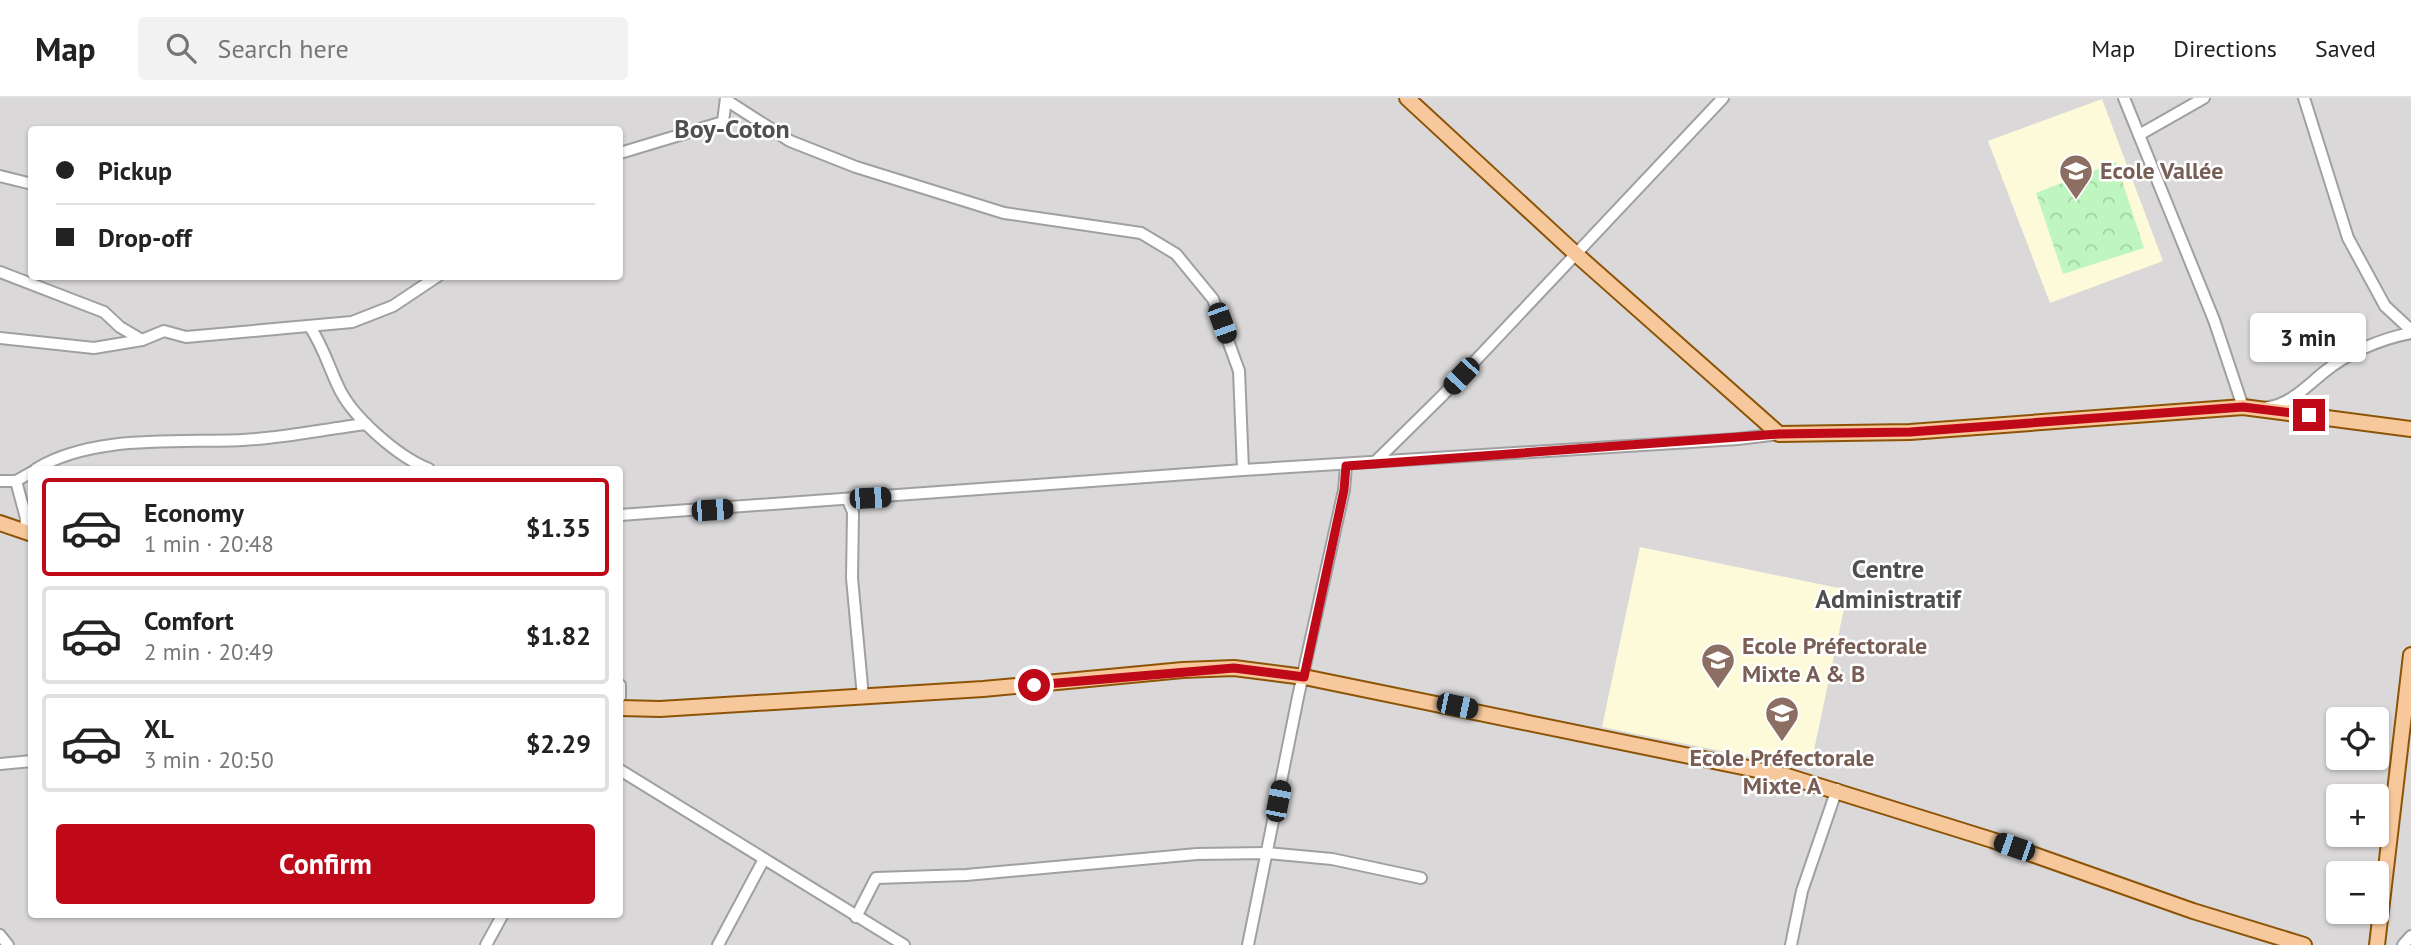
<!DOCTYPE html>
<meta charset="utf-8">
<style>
:root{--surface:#fff;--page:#f2f2f2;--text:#222;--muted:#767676;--line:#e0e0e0;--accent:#bf0919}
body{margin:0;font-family:"PT Sans",sans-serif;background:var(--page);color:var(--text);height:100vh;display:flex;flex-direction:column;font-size:26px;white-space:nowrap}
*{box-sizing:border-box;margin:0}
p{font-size:23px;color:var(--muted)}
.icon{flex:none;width:38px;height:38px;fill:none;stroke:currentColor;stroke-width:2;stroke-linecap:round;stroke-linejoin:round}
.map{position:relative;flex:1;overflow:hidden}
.side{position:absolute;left:28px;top:368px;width:595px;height:452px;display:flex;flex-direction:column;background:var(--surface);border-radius:7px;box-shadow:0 2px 5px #0004}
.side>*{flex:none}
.top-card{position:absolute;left:28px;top:28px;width:595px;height:154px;border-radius:7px;box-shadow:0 2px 5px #0004;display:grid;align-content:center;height:154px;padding:0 28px;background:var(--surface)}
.buttons{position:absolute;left:2326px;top:609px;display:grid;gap:14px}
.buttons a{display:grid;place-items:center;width:63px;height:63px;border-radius:7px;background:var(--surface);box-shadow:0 2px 5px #0004;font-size:35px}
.end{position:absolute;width:32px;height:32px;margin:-16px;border:9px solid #bf0919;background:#fff;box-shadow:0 0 0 4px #fff}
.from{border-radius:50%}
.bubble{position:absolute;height:49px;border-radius:7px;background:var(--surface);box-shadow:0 2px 5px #0004;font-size:23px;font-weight:700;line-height:49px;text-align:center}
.car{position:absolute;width:21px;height:42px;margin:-21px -10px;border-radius:9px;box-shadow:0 0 5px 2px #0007;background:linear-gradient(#222 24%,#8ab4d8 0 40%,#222 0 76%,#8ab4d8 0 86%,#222 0)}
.top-card b{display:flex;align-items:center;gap:24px;height:66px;font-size:26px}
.top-card b+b{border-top:2px solid var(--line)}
.top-card i{width:18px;height:18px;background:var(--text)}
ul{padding:12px 0 0;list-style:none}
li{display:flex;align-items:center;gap:21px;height:98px;margin:0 14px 10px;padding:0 14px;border:4px solid var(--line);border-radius:7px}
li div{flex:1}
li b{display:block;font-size:26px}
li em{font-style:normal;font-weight:700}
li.on{border-color:var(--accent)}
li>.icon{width:63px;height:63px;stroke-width:1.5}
.primary-button{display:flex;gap:14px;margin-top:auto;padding:14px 28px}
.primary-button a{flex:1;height:80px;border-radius:7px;background:var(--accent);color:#fff;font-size:28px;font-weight:700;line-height:80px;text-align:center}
header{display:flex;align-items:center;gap:42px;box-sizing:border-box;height:98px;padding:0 35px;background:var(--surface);border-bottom:2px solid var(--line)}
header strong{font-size:33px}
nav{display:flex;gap:38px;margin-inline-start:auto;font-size:24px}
.search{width:490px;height:63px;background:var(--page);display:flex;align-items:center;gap:18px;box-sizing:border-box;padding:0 24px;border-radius:7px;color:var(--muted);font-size:26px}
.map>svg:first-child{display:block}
</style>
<header>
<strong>Map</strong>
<div class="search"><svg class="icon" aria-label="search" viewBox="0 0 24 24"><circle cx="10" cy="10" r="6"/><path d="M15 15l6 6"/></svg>Search here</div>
<nav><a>Map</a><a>Directions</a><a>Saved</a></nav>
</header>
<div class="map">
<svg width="2411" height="847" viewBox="0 0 2411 847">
<defs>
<pattern id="park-crowns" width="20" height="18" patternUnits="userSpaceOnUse" patternTransform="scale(1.75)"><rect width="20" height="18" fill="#bff6bf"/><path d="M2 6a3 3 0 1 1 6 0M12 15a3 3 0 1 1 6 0" fill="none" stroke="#a4d2a4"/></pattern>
</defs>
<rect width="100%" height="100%" fill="#ede8e1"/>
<path fill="#dad8d9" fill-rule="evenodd" d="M 0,0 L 2411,0 L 2411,847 L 0,847 ZM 32,32 L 620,32 L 620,178 L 32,178 ZM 32,371 L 620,371 L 620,816 L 32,816 ZM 2338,621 L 2376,621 L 2376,660 L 2338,660 ZM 2338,698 L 2376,698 L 2376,737 L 2338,737 ZM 2338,775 L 2376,775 L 2376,814 L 2338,814 Z"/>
<g fill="#fdfada">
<path d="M 2102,1 L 2163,163 L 2050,205 L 1988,43 Z"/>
<path d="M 1640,449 L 1848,492 L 1810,671 L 1602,629 Z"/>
</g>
<path fill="url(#park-crowns)" d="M 2116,64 L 2144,150 L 2063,176 L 2036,95 Z"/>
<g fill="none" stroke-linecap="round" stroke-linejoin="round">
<g stroke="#a0a0a0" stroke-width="14">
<g id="minor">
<path d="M 2124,0 L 2214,222 L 2243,309"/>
<path d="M 2304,0 L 2348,140 L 2385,208 L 2411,232"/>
<path d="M 726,2 L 790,43 L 856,69 L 1004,115 L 1141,135 L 1176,156 L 1213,201 L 1239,273 L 1243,372"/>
<path d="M 2139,37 L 2204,0"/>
<path d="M 620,55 L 723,24 L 726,0"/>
<path d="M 0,78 L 32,86"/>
<path d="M 0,174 L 104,214 L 120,229 L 142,242"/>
<path d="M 310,229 C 323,248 328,267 338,288 C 351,318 398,359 429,371"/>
<path d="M 0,240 L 94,250 L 142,242 L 164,233 L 186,239 L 352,224 L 393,208 L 438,178"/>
<path d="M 2268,309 C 2289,307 2307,288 2323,275 C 2347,255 2380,241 2411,235"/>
<path d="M 1375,364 L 1442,298 L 1723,0"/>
<path d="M 36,371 C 94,336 177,345 243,342 C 284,340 325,331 366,326"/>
<path d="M 0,383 L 16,383"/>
<path d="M 848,402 L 853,414 L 852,480 L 863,599"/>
<path d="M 620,417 L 1243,372 L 1738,341 L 1779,336"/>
<path d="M 25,434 L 26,420 L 16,383 L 32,374"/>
<path d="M 620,587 L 620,599"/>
<path d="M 0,666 L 32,663"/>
<path d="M 620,672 L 904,847"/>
<path d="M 856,819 L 876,780 L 966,777 L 1197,756 L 1267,755 L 1332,761 L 1421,780"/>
<path d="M 0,837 L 8,847"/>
<path d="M 486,847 L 503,816"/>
<path d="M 718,847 L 764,761"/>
<path d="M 1248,847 L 1298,599 L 1344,392 L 1346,368"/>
<path d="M 1791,847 L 1802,793 L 1837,691"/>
<path d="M 2403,847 L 2411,838"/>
</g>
</g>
<g stroke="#8d5406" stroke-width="18">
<g id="major">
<path d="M 1407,0 L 1577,157 L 1779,336 L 1910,334 L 2243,309 L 2411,331"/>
<path d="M 0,425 L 32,436"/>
<path d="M 620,610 L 660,611 L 983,591 L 1183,572 L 1234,570 L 1304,579 L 1787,678 L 1992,742 L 2193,813 L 2304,847"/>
<path d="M 2377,847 L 2411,557"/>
</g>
</g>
<use href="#minor" stroke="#fff" stroke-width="10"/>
<use href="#major" stroke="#f7c89c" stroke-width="14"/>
</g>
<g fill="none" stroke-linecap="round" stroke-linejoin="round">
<path stroke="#bf0919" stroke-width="9" d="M 1034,587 L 1234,570 L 1304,579 L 1344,392 L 1346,368 L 1779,336 L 1910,334 L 2243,309 L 2309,317"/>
</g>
<defs>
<g id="school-pin" transform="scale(1.75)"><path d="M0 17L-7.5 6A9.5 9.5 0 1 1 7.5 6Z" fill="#8d6e63" stroke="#fff"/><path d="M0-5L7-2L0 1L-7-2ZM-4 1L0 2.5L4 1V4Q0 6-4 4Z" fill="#fff"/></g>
</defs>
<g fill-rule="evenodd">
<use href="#school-pin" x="2076" y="73"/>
<use href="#school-pin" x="1718" y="562"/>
<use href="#school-pin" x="1782" y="615"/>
</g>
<g text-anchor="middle" stroke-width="5" stroke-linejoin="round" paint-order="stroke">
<g font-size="24" font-weight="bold" fill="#785e54" stroke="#fff" text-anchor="start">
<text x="2100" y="81">Ecole Vallée</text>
<text x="1742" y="556">Ecole Préfectorale<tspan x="1742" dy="28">Mixte A &amp; B</tspan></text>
<text x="1782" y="668" text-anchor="middle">Ecole Préfectorale<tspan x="1782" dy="28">Mixte A</tspan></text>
</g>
<g font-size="26" font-weight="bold" fill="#4f4f4f" stroke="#fff">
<text x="732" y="40">Boy-Coton</text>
<text x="1888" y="480">Centre<tspan x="1888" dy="30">Administratif</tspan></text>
</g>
</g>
</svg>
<div class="buttons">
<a><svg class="icon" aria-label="locate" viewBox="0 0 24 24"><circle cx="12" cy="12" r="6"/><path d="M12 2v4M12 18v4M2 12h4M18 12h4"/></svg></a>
<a>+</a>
<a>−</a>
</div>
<i class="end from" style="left:1034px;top:587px"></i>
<i class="end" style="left:2309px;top:317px"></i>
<div class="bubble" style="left:2250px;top:215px;width:116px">3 min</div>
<i class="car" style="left:1222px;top:225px;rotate:160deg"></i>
<i class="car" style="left:1461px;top:278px;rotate:223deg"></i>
<i class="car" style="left:870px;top:400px;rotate:87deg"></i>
<i class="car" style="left:712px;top:412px;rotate:86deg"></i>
<i class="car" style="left:1457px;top:608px;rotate:102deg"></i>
<i class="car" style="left:1278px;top:703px;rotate:11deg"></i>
<i class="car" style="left:2014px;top:749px;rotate:289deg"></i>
<div class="top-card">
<b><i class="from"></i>Pickup</b>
<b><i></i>Drop-off</b>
</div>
<section class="side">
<ul>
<li class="on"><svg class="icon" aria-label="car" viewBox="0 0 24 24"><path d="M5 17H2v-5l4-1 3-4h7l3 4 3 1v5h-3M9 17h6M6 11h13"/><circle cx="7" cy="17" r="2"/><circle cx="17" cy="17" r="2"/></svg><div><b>Economy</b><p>1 min · 20:48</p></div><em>$1.35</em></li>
<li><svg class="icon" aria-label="car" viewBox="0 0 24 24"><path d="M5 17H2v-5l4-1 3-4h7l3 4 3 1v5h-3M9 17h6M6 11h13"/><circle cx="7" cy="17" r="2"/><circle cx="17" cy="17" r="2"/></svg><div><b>Comfort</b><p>2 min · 20:49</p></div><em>$1.82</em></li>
<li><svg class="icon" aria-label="car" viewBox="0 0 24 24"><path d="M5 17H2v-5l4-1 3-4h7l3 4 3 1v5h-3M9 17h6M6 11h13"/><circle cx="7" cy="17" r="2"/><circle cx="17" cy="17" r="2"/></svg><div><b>XL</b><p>3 min · 20:50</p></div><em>$2.29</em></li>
</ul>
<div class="primary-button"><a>Confirm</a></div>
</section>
</div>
